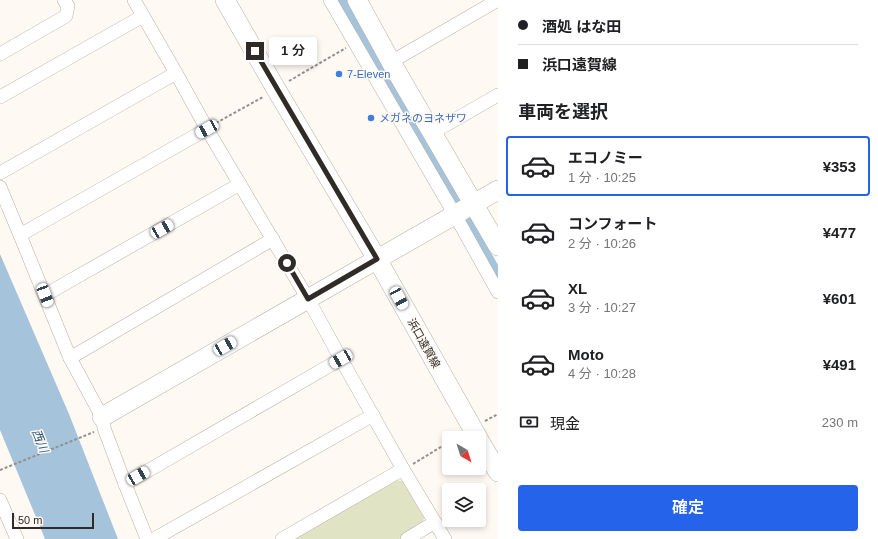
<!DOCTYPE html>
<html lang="ja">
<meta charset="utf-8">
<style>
:root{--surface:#fff;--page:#f6f6f6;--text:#202124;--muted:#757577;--line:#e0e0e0;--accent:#2563eb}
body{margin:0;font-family:Arial,"Noto Sans JP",sans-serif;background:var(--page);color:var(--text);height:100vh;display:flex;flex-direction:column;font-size:15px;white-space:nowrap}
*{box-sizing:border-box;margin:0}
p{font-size:13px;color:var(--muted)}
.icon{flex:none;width:22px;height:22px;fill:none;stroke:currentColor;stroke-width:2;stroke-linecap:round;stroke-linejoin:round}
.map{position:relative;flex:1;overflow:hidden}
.panel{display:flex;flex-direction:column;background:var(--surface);width:380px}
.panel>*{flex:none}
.guide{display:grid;align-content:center;height:88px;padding:0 20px;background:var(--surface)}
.needle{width:26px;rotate:141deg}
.tools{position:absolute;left:442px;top:431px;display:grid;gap:8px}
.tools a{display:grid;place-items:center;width:44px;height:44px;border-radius:4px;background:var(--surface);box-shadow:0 2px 6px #0003;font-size:20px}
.scale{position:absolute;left:12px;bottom:10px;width:82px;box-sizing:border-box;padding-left:4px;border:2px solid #302b26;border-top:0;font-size:11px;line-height:14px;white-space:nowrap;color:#302b26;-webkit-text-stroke:3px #fff9f4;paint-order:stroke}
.end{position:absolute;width:18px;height:18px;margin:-9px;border:5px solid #302b26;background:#fff;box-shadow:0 0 0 2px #fff}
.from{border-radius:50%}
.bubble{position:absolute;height:28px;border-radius:4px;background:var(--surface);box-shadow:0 2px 6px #0003;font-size:13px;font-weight:600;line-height:28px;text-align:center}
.car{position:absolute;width:12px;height:24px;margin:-12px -6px;border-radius:5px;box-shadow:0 0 3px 1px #0007;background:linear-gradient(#fff 24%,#345 0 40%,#fff 0 76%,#345 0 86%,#fff 0)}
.guide b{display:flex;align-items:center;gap:14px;height:38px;font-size:15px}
.guide b+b{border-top:1px solid var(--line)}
.guide i{width:10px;height:10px;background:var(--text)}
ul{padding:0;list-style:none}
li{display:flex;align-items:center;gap:12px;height:60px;margin:0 8px 6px;padding:0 12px;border:2px solid transparent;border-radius:4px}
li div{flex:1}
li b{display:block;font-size:15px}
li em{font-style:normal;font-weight:600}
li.on{border-color:var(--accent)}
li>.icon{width:36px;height:36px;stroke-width:1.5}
h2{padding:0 20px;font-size:18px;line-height:48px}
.pay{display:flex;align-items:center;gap:10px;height:44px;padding:0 20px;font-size:15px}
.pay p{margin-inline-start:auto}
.cta{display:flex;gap:8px;margin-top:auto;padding:8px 20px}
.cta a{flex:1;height:46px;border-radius:4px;background:var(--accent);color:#fff;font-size:16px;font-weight:600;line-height:46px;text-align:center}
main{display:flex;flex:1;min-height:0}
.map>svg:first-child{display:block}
</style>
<main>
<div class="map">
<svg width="498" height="539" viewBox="0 0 498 539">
<rect width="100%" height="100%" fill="#fff9f4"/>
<path fill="#e1e4c4" d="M 395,480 L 403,481 L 424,518 L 421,526 L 399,539 L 290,539 Z"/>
<g fill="#a5c4dc">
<path d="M 336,0 L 348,0 L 498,265 L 498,282 Z"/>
<path d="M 0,254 L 69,414 L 118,539 L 45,539 L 0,430 Z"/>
</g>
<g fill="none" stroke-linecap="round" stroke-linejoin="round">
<g stroke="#baaea2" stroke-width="14">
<g id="street">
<path d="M 134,0 L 176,73 L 207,129 L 308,299 L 341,359 L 403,469 L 445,539"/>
<path d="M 330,0 L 455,215 L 498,292"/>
<path d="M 0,54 L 66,16 L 68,6 L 64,0"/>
<path d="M 391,62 L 498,0"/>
<path d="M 0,97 L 143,16"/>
<path d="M 432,133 L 498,95"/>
<path d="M 0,173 L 176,73"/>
<path d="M 0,187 L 20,235 L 70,358 L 102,417 L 104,428 L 125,484 L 147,539"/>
<path d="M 20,235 L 207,129"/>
<path d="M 45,295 L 240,184"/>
<path d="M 70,358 L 273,239"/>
<path d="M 125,484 L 341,359"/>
<path d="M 0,500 L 17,539"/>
<path d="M 154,539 L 373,415"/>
<path d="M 282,539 L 403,469"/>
<path d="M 407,539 L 435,522"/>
</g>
</g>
<g stroke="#baaea2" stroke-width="20">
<g id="secondary">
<path d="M 225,0 L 276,89 L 377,259 L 478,438"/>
<path d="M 357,0 L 391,62 L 498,246"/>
<path d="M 102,417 L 498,190"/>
<path d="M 479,440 L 498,472"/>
</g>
</g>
<g stroke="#95908b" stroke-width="2" stroke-dasharray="3 2" stroke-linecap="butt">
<path d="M 289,81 L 346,48"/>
<path d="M 216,123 L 263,97"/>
<path d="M 485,421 L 498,414"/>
<path d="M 456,438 L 461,435"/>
<path d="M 413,464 L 449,442"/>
<path d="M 0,470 L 94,432"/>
</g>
<use href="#street" stroke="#fff" stroke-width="13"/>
<use href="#secondary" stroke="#fff" stroke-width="19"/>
</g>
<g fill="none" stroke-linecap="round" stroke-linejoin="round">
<path stroke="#302b26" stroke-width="5" d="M 255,51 L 377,259 L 308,299 L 287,263"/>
</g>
<g fill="#3f7fe0" stroke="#fff9f4" stroke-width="1.5">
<circle cx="339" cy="74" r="4"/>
<circle cx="371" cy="118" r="4"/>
</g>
<g text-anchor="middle" stroke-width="3" stroke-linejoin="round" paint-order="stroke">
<g font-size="11" fill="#366cbe" stroke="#fff9f4" text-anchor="start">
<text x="347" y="78">7-Eleven</text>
<text x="379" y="122">メガネのヨネザワ</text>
</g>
<g font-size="11" fill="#302b26" stroke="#fff9f4">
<text transform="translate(424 343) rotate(61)" y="4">浜口遠賀線</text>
</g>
<g font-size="12" font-style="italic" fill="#27597b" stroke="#fff9f4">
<text transform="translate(40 441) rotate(68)" y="4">西川</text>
</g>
</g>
</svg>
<div class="tools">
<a><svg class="needle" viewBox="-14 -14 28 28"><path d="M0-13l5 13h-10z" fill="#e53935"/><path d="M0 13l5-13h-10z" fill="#757577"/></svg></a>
<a><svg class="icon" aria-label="layers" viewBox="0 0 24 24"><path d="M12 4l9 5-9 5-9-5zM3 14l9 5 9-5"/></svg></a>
</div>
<div class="scale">50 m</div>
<i class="end from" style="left:287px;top:263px"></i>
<i class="end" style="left:255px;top:51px"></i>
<div class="bubble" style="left:269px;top:37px;width:48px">1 分</div>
<i class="car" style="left:207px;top:129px;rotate:241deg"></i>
<i class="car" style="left:162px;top:229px;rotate:60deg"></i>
<i class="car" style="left:45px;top:295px;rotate:159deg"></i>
<i class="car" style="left:399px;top:298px;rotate:151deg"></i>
<i class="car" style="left:225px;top:346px;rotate:60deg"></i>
<i class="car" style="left:341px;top:359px;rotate:240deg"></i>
<i class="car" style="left:138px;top:476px;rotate:60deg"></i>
</div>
<section class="panel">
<div class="guide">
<b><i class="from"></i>酒処 はな田</b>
<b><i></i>浜口遠賀線</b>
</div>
<h2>車両を選択</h2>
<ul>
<li class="on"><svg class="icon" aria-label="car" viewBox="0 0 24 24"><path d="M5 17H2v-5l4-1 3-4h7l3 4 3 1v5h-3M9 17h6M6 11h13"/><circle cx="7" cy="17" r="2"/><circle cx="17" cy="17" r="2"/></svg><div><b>エコノミー</b><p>1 分 · 10:25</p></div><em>¥353</em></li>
<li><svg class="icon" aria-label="car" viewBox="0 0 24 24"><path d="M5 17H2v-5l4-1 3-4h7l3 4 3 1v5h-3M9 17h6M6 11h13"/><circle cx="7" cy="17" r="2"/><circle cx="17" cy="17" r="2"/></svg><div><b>コンフォート</b><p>2 分 · 10:26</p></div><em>¥477</em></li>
<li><svg class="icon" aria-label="car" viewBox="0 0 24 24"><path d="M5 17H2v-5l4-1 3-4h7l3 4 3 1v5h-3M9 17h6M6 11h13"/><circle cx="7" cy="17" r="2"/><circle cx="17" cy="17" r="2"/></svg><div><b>XL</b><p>3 分 · 10:27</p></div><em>¥601</em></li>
<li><svg class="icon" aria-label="car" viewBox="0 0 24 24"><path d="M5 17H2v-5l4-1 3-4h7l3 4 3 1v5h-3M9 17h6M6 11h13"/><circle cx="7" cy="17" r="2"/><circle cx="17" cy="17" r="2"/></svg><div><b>Moto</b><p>4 分 · 10:28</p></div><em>¥491</em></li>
</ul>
<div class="pay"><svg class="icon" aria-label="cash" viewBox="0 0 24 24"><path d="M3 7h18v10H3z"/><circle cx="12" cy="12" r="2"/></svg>現金<p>230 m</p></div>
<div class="cta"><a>確定</a></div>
</section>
</main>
